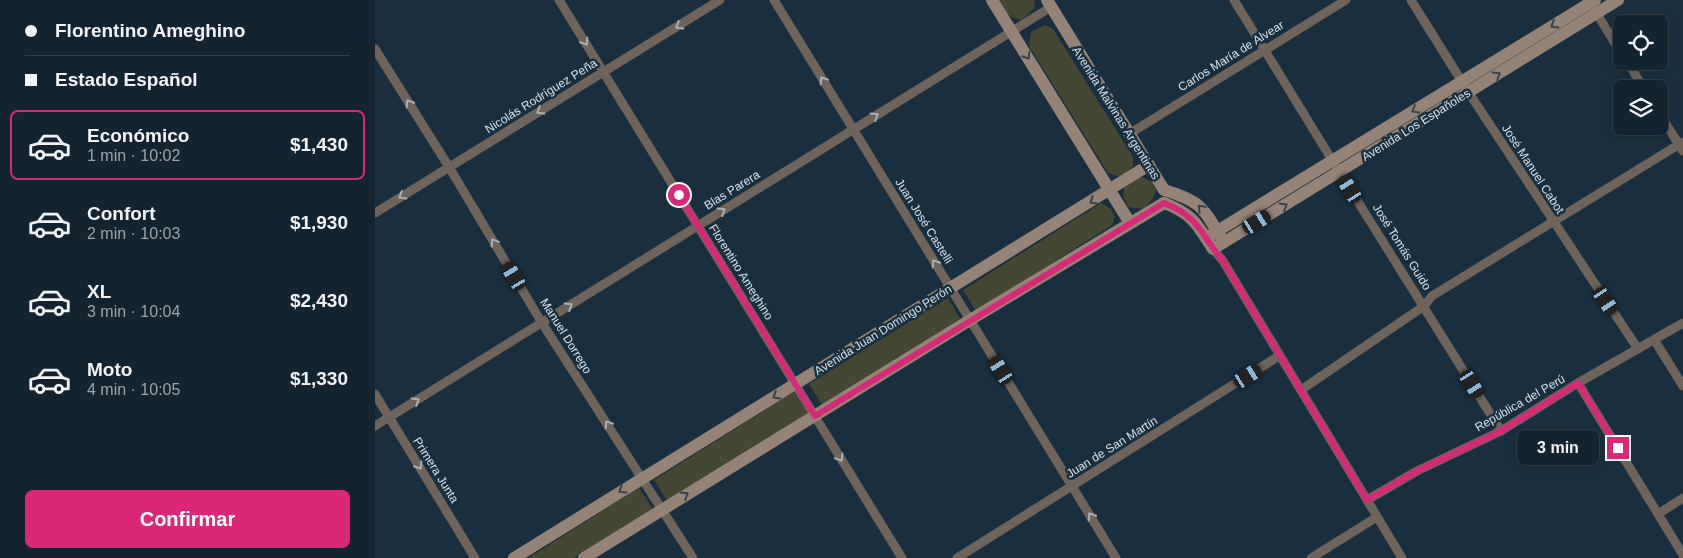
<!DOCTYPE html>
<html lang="es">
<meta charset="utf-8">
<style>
:root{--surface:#13232f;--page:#202f3b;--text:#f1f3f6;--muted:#9da4aa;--line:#32404b;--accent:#db2777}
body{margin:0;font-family:Helvetica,sans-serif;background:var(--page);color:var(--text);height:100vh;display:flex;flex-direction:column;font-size:19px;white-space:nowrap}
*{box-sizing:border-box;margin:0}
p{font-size:16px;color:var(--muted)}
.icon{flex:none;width:28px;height:28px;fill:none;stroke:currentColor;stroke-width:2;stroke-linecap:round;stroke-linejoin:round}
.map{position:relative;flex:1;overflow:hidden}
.drawer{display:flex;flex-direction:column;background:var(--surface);width:375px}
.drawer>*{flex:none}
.top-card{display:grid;align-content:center;height:110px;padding:0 25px;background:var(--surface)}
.tools{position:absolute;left:1238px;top:15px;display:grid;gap:10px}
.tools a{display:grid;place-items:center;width:55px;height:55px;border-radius:8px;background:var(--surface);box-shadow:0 2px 8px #0003,0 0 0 1px var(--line);font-size:25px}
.end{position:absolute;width:22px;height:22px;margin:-11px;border:6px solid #db2777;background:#fff;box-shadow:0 0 0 2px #fff}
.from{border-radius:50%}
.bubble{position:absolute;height:35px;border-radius:8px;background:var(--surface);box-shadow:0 2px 8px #0003,0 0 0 1px var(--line);font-size:16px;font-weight:800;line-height:35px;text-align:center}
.car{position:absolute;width:15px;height:30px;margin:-15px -8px;border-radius:6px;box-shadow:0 0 4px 1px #0007;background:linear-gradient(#222 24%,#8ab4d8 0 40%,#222 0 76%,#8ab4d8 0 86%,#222 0)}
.top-card b{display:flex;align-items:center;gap:18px;height:48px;font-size:19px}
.top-card b+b{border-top:1px solid var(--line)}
.top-card i{width:12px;height:12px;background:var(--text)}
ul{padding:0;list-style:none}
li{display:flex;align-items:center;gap:15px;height:70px;margin:0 10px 8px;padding:0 15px;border:2px solid transparent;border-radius:8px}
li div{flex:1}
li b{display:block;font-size:19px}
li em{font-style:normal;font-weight:800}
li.active{border-color:var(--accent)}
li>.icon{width:45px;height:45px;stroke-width:1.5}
.primary-button{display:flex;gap:10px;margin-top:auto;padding:10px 25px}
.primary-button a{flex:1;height:58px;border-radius:8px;background:var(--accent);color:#fff;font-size:20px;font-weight:800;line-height:58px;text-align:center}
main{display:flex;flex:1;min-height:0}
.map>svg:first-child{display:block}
</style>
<main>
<section class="drawer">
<div class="top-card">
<b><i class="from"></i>Florentino Ameghino</b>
<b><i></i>Estado Español</b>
</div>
<ul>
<li class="active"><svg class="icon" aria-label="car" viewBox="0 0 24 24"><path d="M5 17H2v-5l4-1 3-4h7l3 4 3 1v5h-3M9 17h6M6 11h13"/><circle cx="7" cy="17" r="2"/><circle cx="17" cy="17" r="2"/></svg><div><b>Económico</b><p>1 min · 10:02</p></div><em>$1,430</em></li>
<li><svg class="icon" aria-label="car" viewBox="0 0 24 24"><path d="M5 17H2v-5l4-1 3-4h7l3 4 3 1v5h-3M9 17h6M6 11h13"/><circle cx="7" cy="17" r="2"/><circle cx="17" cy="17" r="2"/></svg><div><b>Confort</b><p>2 min · 10:03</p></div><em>$1,930</em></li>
<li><svg class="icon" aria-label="car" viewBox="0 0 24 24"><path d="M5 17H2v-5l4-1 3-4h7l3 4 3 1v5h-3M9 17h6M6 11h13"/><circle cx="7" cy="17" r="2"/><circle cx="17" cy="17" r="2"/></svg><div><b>XL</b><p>3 min · 10:04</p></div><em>$2,430</em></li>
<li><svg class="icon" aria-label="car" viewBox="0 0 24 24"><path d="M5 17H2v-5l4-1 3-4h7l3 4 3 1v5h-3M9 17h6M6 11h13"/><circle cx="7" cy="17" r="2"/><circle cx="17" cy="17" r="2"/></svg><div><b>Moto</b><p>4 min · 10:05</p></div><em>$1,330</em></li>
</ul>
<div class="primary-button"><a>Confirmar</a></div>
</section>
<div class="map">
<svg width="1308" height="558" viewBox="0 0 1308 558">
<rect width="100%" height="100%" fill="#192f3f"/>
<g fill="#444731">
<path d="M 624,0 L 659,0 L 660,7 L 647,20 L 634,16 Z"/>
<path d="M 670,25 L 678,29 L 758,157 L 758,167 L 745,177 L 733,173 L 654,46 L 656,32 Z"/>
<path d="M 767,177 L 777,182 L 781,191 C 773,207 771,211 753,207 L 748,196 L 749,188 L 760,179 Z"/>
<path d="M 726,203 L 735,208 L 740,217 L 737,225 L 601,311 L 588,290 Z"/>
<path d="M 573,298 L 585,319 L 447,405 L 434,384 Z"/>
<path d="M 419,392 L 433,413 L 292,501 L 279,480 Z"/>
<path d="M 264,488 L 278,509 L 199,558 L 153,558 Z"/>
</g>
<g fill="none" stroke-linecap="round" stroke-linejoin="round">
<g stroke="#6f645c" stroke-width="9">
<path d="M 184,0 L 527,558"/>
<path d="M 399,0 L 741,558"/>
<path d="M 859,0 L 965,173 L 1126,431"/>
<path d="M 1036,0 L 1094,93 L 1263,349"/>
<path d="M 1219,9 L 1246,53"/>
<path d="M 0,49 L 74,167 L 167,323 L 318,558"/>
<path d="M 1252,61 L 1269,89"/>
<path d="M 1284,113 L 1308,151"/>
<path d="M 754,134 L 971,0"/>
<path d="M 0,213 L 345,0"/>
<path d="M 838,249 L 848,261 L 1027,558"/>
<path d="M 1280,341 L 1308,386"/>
<path d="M 1203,383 L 1308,555"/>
<path d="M 926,390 L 1049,306 L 1057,296 L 1308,142"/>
<path d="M 0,394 L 100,558"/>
<path d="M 0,426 L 676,7"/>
<path d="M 992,500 L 1042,471 L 1126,431 L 1203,383 L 1308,323"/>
<path d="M 1283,514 L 1308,498"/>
<path d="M 582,558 L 904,356"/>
<path d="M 936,558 L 1002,517"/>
</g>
<g stroke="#948376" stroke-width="12">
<path d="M 617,0 L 755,223"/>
<path d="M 672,0 L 789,190 C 825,201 827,206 845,236"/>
<path d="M 789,203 C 818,214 822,224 838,249 L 1243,0"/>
<path d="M 831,238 L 1220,0"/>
<path d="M 139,558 L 774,165"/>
<path d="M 209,558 L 595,320 L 789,203"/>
</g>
</g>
<defs><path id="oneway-chevron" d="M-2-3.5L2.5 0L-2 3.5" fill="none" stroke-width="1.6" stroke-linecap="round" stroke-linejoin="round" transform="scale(1.25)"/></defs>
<g stroke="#38444d">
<use href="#oneway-chevron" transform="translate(1179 25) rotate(148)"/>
<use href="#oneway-chevron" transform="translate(652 56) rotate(58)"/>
<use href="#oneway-chevron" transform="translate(1122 75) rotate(-32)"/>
<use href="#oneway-chevron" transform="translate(1040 110) rotate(149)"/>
<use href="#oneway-chevron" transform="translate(718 201) rotate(148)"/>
<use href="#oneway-chevron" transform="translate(909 206) rotate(-31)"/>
<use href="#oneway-chevron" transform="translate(826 208) rotate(-134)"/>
<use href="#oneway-chevron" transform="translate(401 396) rotate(149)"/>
<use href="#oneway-chevron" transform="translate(247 490) rotate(148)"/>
<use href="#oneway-chevron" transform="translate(310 495) rotate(-32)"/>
</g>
<g stroke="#acb0b3">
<use href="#oneway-chevron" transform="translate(304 26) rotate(148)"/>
<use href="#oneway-chevron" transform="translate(210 42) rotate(58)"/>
<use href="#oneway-chevron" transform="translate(448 80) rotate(-122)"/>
<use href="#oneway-chevron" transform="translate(34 103) rotate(-122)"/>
<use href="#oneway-chevron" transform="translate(165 111) rotate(148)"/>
<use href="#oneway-chevron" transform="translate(500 116) rotate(-32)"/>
<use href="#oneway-chevron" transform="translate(27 196) rotate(149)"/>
<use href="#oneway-chevron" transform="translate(347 211) rotate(-32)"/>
<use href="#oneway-chevron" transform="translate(119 242) rotate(-121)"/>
<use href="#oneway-chevron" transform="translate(560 263) rotate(-122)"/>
<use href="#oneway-chevron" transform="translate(194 306) rotate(-32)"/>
<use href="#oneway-chevron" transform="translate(41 401) rotate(-32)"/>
<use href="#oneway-chevron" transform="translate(233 424) rotate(-123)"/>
<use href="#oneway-chevron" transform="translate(465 458) rotate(58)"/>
<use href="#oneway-chevron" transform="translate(44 466) rotate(58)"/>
<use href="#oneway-chevron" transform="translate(716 516) rotate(-122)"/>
</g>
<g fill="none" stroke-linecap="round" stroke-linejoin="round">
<path stroke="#db2777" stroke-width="6" d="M 304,195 L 440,416 L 789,203 C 825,217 825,234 848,261 L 992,500 L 1042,471 L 1126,431 L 1203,383 L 1243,448"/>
</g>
<g text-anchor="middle" stroke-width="5" stroke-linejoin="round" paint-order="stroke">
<g font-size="12" fill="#d5e2ed" stroke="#192f3f">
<text transform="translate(856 56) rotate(-32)" y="4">Carlos María de Alvear</text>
<text transform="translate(166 96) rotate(-32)" y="4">Nicolás Rodríguez Peña</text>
<text transform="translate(741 113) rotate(58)" y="4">Avenida Malvinas Argentinas</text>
<text transform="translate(1041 125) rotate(-32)" y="4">Avenida Los Españoles</text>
<text transform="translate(1158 169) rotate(57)" y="4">José Manuel Cabot</text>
<text transform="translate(357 190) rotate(-32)" y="4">Blas Parera</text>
<text transform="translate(549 221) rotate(58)" y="4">Juan José Castelli</text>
<text transform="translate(1027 247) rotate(58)" y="4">José Tomás Guido</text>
<text transform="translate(366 272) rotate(58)" y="4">Florentino Ameghino</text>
<text transform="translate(508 330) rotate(-32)" y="4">Avenida Juan Domingo Perón</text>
<text transform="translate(191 336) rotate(58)" y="4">Manuel Dorrego</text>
<text transform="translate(1145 403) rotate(-30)" y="4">República del Perú</text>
<text transform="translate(737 447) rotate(-32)" y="4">Juan de San Martín</text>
<text transform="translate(61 470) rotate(58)" y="4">Primera Junta</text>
</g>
</g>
</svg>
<div class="tools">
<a><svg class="icon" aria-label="locate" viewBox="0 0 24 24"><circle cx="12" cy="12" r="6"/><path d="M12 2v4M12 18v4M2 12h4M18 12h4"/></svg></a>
<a><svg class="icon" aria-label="layers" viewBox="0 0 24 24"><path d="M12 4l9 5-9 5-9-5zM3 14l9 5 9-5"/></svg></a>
</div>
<i class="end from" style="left:304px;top:195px"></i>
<i class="end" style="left:1243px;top:448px"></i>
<div class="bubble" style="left:1142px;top:430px;width:82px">3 min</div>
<i class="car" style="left:975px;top:189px;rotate:328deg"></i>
<i class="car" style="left:882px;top:222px;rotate:59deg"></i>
<i class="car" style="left:139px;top:276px;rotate:329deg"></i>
<i class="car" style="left:1231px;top:301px;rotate:146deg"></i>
<i class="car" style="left:626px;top:370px;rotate:328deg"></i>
<i class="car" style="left:873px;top:376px;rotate:58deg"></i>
<i class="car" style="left:1097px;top:384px;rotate:148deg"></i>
</div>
</main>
